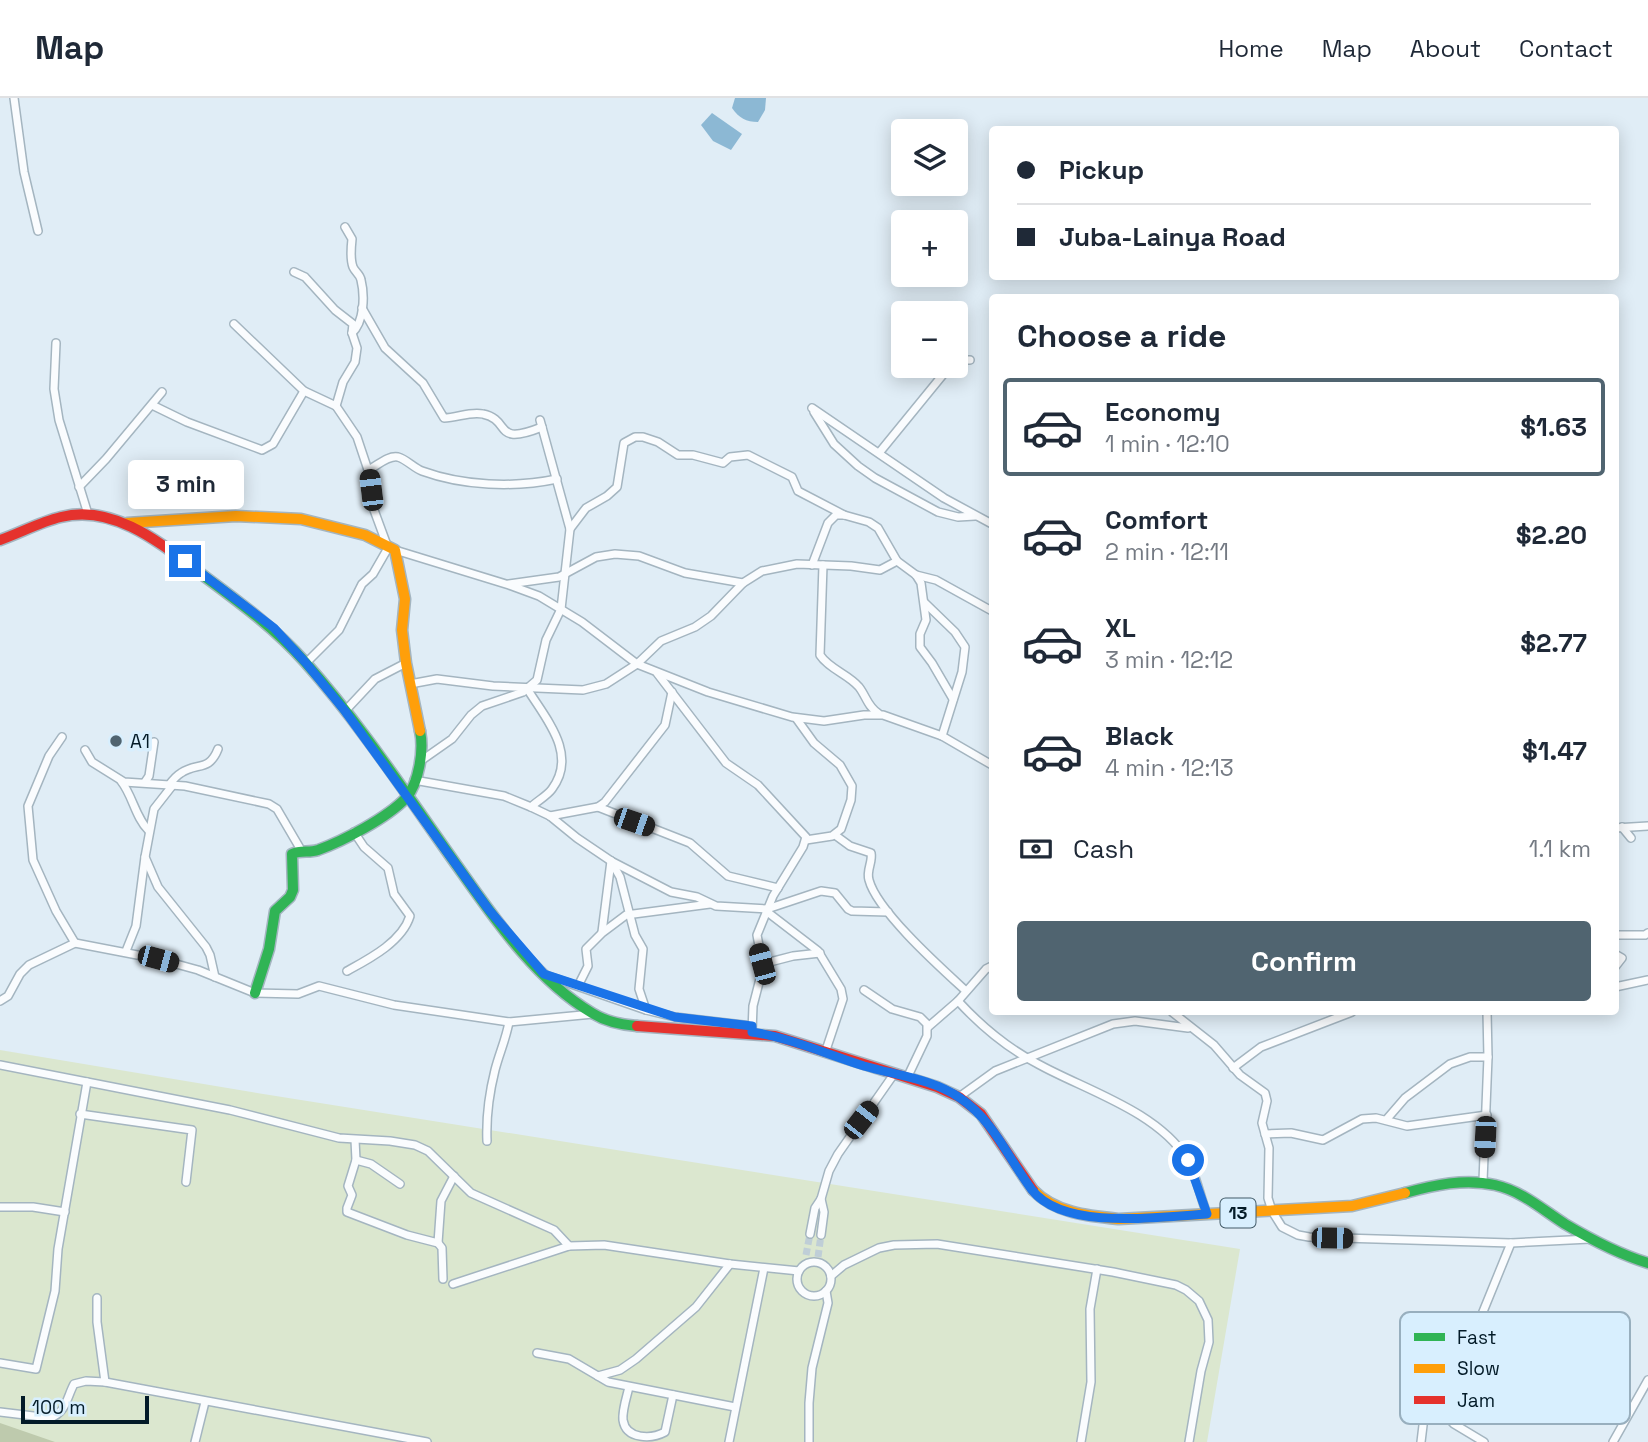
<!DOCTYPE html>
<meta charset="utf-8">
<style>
:root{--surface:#fff;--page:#f2f2f3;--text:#1f2937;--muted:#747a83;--line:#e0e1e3;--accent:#506470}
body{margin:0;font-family:"Space Grotesk",sans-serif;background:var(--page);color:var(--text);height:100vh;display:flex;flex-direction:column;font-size:26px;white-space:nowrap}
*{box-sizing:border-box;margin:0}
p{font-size:23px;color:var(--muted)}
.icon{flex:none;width:38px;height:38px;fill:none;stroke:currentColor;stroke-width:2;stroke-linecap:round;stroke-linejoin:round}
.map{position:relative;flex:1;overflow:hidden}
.drawer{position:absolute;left:989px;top:196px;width:630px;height:721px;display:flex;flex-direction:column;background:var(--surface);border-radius:7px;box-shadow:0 4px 18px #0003}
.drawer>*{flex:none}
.hud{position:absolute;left:989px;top:28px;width:630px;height:154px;border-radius:7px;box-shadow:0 4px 18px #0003;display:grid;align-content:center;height:154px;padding:0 28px;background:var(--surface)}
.controls{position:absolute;left:891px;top:21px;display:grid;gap:14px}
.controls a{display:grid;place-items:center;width:77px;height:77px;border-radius:7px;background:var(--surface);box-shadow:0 4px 18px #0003;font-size:35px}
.scale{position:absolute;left:21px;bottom:18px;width:128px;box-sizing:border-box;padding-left:7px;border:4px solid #031b28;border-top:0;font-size:19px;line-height:24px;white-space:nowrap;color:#031b28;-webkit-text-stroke:5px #d8effe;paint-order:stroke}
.end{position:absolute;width:32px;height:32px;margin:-16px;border:9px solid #1a73e8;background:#fff;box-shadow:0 0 0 4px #fff}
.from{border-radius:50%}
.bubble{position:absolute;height:49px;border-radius:7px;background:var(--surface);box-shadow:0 4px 18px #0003;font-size:23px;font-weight:700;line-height:49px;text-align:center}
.car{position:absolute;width:21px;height:42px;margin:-21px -10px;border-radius:9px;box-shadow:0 0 5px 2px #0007;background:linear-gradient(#222 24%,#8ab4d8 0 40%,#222 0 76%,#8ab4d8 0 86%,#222 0)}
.hud b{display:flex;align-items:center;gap:24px;height:66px;font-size:26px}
.hud b+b{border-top:2px solid var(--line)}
.hud i{width:18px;height:18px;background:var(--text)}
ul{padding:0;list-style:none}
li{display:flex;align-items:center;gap:21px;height:98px;margin:0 14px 10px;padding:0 14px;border:4px solid transparent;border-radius:7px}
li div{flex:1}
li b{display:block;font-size:26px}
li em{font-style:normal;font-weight:700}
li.on{border-color:var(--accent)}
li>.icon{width:63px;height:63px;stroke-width:1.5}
h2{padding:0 28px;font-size:32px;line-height:84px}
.pay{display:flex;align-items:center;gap:18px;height:77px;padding:0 28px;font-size:26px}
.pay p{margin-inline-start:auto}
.cta{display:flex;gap:14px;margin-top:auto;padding:14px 28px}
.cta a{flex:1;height:80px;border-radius:7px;background:var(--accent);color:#fff;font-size:28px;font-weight:700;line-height:80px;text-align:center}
header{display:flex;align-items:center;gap:42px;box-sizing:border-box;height:98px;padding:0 35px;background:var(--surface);border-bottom:2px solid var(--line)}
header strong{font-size:33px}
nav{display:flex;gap:38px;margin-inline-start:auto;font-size:24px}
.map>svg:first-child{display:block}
</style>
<header>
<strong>Map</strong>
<nav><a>Home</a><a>Map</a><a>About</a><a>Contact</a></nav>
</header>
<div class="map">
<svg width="1648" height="1344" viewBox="0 0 1648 1344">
<rect width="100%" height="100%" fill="#e0edf6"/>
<path fill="#dbe7cf" d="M 0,952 L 257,995 L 1240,1151 L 1207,1344 L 0,1344 Z"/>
<path fill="#becaad" d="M 0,1325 L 55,1344 L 0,1344 Z"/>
<g fill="#8cb8d4">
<path d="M 735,0 L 766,0 L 765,12 L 758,24 C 746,24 739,20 732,10 Z"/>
<path d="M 712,15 L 742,36 L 731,52 L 713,43 L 701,27 Z"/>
</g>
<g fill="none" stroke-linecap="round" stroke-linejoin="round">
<g stroke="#bfced7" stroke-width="7" stroke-dasharray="7 3.5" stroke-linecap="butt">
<path d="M 806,1157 L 810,1136"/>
<path d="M 818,1159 L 821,1137"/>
</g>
<g stroke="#a4b5c0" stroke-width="10">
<g id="street">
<path d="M 14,0 L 24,74 L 38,133"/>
<path d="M 345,129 L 352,141 C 351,150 350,161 353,169 C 355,174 360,176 361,182 C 365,198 364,224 352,235"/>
<path d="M 294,174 L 305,179 L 335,212 L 353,226 L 352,235 L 357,250 L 355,264 L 343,284 L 336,308 L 357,339 L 368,372 L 374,412 L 388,450 L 373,476 L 362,486 L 339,532 L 306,565"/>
<path d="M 362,210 L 385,250 L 423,285 L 444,320 C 457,320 470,313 483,316 C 512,322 492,349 542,329"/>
<path d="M 234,226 L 304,293 L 336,308"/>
<path d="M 56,245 L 54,291 L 59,322 L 88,416"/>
<path d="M 956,262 L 970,262"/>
<path d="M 152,307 L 187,324 L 262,352 L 273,346 L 304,293"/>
<path d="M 812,310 L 944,400 L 992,426"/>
<path d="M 814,314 L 834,346 L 858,368 L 875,380 L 938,414 L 958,419 L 975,418"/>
<path d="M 540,322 L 570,431"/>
<path d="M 879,355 L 950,268"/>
<path d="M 368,372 C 377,368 388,357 398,359 C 406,361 414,370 422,373 C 463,388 514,390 557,381"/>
<path d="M 79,389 L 106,361 L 162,294"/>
<path d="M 395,452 L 509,487 L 539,498 L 582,524 L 637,566 L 708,594 L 792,619 L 824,623 L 864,617 L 883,617 L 942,638 L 992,667"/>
<path d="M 812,467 L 828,425 L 836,417 L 844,417 L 869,424 L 878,430 L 897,463 L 916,477 L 921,485 L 926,522 L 920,536 L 920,549 L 932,565 L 953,601"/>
<path d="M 823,467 L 820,557 C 829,571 848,576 859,589 C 866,598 868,609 878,615"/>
<path d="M 916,477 L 936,482 L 992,513"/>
<path d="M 509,486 L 559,479 L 596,459 L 615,456 L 639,458 L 685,475 L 743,485"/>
<path d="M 925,505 L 955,534 L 965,549 L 962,574 L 942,638"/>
<path d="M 657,575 L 726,665 L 758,687 L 806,739 L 803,749 L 773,798 L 757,837 L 763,869 L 753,908 L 752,934"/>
<path d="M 410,586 L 437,581 L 493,588 L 583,592 L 606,586 L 637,566 L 661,543 L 695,529 L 711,518 L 743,485 L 762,473 L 797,466 L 851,468 L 880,472 L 897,463"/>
<path d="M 528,592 C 546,621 578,656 552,691 C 547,698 537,703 531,709"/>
<path d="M 345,613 L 375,581 L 406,565"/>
<path d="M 796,620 L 814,645 L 840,667 L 852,688 L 851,702 L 841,731 L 832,738 L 806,742"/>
<path d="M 62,639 L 49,658 L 28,708 L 33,762 L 56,813 L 75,845"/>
<path d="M 85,652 L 92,664 L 124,684 L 185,688 L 269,706 L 277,711 L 301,752"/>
<path d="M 422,662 L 452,641 L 471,617 L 482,608 L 523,594 L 537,582 L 546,542 L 561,511 L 570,431 L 586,410 L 607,398 L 617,389 L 624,345 L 635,339 L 643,339 L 658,344 L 678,357 L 693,357 L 723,365 L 730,359 L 748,357 L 792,379 L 798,393 L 844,417"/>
<path d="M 414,682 L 504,698 L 531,709 L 550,718 L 577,740 L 611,763 L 671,794 L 697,799 L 716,808 L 767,811 L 821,793 L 835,795 L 848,811 L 852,813 L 888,814"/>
<path d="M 121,683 C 133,698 135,719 149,733"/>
<path d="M 145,684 L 149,678 L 154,644"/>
<path d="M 169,687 C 172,683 176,678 181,675 C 197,664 209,674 218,651"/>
<path d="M 172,688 L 154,711 L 145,759 L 158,789 L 206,849 L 210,857 L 215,879"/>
<path d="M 598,709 L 690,745 L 728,778 L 778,790"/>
<path d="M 550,718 L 598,709 L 605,704 L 665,627 L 672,594"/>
<path d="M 1622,729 L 1631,740"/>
<path d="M 1615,730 L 1648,728"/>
<path d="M 835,737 L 850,748 L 871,755 C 873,764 866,772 869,782 C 877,813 941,870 966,893"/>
<path d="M 611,763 L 620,779 L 635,837 L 643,851 L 639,891 L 646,912"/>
<path d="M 766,813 L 818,853 L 841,891 L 843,901 L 825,955"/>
<path d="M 602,834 L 611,763"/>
<path d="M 1615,837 L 1645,837 L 1648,835"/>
<path d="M 126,853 L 136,828 L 145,759"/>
<path d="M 1615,856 L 1622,860 L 1615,869"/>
<path d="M 762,866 L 793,858 L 820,855"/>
<path d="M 347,873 C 369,861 402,844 410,818 L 394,796 L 388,770 L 364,749 L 354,734"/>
<path d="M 548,878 L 646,912 L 675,919 L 752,928"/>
<path d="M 578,888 L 588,868 L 586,851 L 602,835 L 626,817 L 710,806"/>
<path d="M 1615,889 L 1648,882"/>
<path d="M 864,892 L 892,911 L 920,919 L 927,926 L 927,938 L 907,980"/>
<path d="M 0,903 L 8,898 L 20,876 L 29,867 L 75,845 L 158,861 L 198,872 L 255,895 L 298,896 L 319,888 L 394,907 L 509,924 L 593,916"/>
<path d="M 958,903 C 981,928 1007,950 1038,966 C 1085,992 1157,1013 1187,1061 C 1195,1072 1201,1102 1207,1116"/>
<path d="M 1172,914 L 1214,947 L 1240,977 L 1265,995 L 1267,1003 L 1262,1025 L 1269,1050 L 1268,1100 L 1272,1113 L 1282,1129 L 1298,1137 L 1309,1139 L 1511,1145 L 1590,1141"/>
<path d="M 928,929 L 958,903 L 986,871 L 992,868"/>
<path d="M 0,967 L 230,1012 L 339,1040 L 390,1043 L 415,1047 L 428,1053 L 471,1095 L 554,1132 L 569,1148"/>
<path d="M 1233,970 L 1261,949 L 1352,914"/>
<path d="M 959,999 L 995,973 L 1113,926 L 1135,923 L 1188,930"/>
<path d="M 80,1016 L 192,1032 L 186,1084"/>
<path d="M 1386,1022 L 1405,1000 L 1450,966 L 1470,959 L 1488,959"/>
<path d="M 1265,1036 L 1291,1035 L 1323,1042 L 1362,1021 L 1376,1020 L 1407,1028 L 1487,1017"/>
<path d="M 355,1042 L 356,1062 L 348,1088 L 352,1097 L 347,1110 L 347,1114 L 407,1137 L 438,1145 L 441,1103 L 454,1078"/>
<path d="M 487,1043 C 486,1019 489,996 495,972 C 499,956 506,941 509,924"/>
<path d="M 356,1062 L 371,1066 L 400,1086"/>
<path d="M 1483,1083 L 1488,959 L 1487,914"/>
<path d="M 821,1101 L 824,1114 L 821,1137"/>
<path d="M 0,1109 L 33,1109 L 65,1114"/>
<path d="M 810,1136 L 815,1110 L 821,1101 L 829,1073 L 838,1056 L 894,976"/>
<path d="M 438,1145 L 442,1150 L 443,1181"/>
<circle cx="814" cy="1181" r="17"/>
<path d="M 831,1178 L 844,1167 L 879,1150 L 894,1147 L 937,1146 L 1113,1174 L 1176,1187 L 1186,1192 L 1199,1203 L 1208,1222 L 1209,1244 L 1201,1273 L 1189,1344"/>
<path d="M 453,1186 L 569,1148 L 604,1147 L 730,1166 L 799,1173"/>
<path d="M 97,1200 L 97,1224 L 105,1284"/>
<path d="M 537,1255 L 569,1261 L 608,1284 L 735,1309"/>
<path d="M 0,1265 L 36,1271 L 55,1193 L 58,1151 L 87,984"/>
<path d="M 598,1278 L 620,1272 L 636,1261 L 696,1209 L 730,1166"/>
<path d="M 629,1289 C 627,1298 622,1312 623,1322 C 626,1342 652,1341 665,1334 L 673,1297"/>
<path d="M 1434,1305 L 1454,1326 L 1484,1344"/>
<path d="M 0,1314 L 50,1320 C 66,1315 67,1299 74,1286 L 86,1283 L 105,1284 L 427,1344"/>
<path d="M 195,1344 L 205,1304"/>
<path d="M 729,1344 L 764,1170"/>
<path d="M 809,1344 L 809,1305 L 812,1270 L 828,1205 L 826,1193"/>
<path d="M 1081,1344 L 1091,1284 L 1090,1211 L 1097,1171"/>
<path d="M 1421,1344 L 1424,1319 L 1478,1226 L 1511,1145"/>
<path d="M 1613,1344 L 1648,1282"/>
</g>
</g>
<g stroke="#a4b5c0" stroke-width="13">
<g id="fast">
<path d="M 196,472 C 235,501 273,528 305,564 C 364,630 412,705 463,776 C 499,827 538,883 592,915 C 605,923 622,927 637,928"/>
<path d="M 255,895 L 269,851 L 275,813 L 290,799 L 293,792 L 292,756 C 301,752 309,755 318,752 C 343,743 387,720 406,700 C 419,685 424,652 420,633"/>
<path d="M 1405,1095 C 1434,1087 1465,1080 1495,1087 C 1522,1093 1543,1112 1565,1126 C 1592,1142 1618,1156 1648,1165"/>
</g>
</g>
<g stroke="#a4b5c0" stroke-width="13">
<g id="slow">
<path d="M 127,425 L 236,418 L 301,421 L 365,437 L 395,452 L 405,501 L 402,532 L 406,565 L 420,633"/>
<path d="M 1033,1092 C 1055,1115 1088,1118 1119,1121 L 1352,1108 L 1405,1095"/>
</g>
</g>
<g stroke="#a4b5c0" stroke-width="13">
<g id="jam">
<path d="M 0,442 C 20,435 40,424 61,419 C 112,406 158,443 196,472"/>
<path d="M 637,928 L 775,938 L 937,989 L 959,999 L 981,1016 L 1033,1092"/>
</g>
</g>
<use href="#street" stroke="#fafcfe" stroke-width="7"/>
<use href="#fast" stroke="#30b455" stroke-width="10"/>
<use href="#slow" stroke="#ff9f0a" stroke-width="10"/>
<use href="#jam" stroke="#e5322d" stroke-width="10"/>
</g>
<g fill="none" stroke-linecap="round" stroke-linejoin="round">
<path stroke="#1a73e8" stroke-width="9" d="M 185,463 L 274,530 L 306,565 L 345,613 L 489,812 L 544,876 L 675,919 L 752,928 L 752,934 C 791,940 826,956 864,968 C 895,977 933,981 960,1000 C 994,1023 1008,1060 1032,1092 C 1064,1133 1160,1119 1207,1116 L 1188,1062"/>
</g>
<circle fill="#506470" stroke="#d8effe" stroke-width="2.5" cx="116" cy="643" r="7"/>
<g text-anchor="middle" stroke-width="7" stroke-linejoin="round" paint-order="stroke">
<rect fill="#d8effe" stroke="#435b68" stroke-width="2" x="1220.5" y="1100.5" width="35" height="29" rx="5"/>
<g font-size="18" font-weight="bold" fill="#031b28">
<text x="1238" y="1121">13</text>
</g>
<g font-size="19" fill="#031b28" stroke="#d8effe" text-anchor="start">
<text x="130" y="650">A1</text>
</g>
</g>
<rect x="1400" y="1214" width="230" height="112" rx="10" fill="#d8effe" stroke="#98afbe" stroke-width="2"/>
<rect x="1414" y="1235" width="31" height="8" fill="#30b455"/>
<rect x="1414" y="1266" width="31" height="9" fill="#ff9f0a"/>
<rect x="1414" y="1298" width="31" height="8" fill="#e5322d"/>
<g font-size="19" fill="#031b28">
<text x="1457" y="1246">Fast</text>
<text x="1457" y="1277">Slow</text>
<text x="1457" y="1309">Jam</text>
</g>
</svg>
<div class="controls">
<a><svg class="icon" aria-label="layers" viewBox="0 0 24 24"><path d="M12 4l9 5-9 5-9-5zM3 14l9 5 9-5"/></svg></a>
<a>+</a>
<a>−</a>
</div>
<div class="scale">100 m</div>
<i class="end from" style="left:1188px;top:1062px"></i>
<i class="end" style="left:185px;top:463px"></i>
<div class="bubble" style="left:128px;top:362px;width:116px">3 min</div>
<i class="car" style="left:371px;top:392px;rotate:353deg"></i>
<i class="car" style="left:634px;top:724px;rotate:109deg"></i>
<i class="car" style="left:158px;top:861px;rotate:105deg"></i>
<i class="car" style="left:762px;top:866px;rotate:345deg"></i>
<i class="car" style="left:861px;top:1022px;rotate:38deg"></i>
<i class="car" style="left:1485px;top:1039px;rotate:183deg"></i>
<i class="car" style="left:1332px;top:1140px;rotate:91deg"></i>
<div class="hud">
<b><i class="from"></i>Pickup</b>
<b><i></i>Juba-Lainya Road</b>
</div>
<section class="drawer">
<h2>Choose a ride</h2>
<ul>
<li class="on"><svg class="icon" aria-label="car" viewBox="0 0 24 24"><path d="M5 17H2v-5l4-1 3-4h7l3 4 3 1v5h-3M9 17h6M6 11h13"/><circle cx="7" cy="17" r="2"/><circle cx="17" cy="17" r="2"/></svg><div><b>Economy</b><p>1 min · 12:10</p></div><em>$1.63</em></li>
<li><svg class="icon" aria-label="car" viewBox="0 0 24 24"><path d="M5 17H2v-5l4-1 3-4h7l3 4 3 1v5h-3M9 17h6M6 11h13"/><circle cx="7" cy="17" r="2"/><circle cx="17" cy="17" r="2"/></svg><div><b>Comfort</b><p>2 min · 12:11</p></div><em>$2.20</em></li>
<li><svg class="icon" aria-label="car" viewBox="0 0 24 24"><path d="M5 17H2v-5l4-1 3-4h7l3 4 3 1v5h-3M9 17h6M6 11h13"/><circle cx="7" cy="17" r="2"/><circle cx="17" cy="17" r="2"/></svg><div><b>XL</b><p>3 min · 12:12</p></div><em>$2.77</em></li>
<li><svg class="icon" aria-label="car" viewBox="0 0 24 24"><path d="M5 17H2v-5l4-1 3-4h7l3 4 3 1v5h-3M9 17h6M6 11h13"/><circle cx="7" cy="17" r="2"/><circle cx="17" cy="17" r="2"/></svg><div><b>Black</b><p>4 min · 12:13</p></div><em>$1.47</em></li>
</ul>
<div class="pay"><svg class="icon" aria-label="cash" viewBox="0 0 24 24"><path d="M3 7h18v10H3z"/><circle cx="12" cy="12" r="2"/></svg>Cash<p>1.1 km</p></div>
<div class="cta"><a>Confirm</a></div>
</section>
</div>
